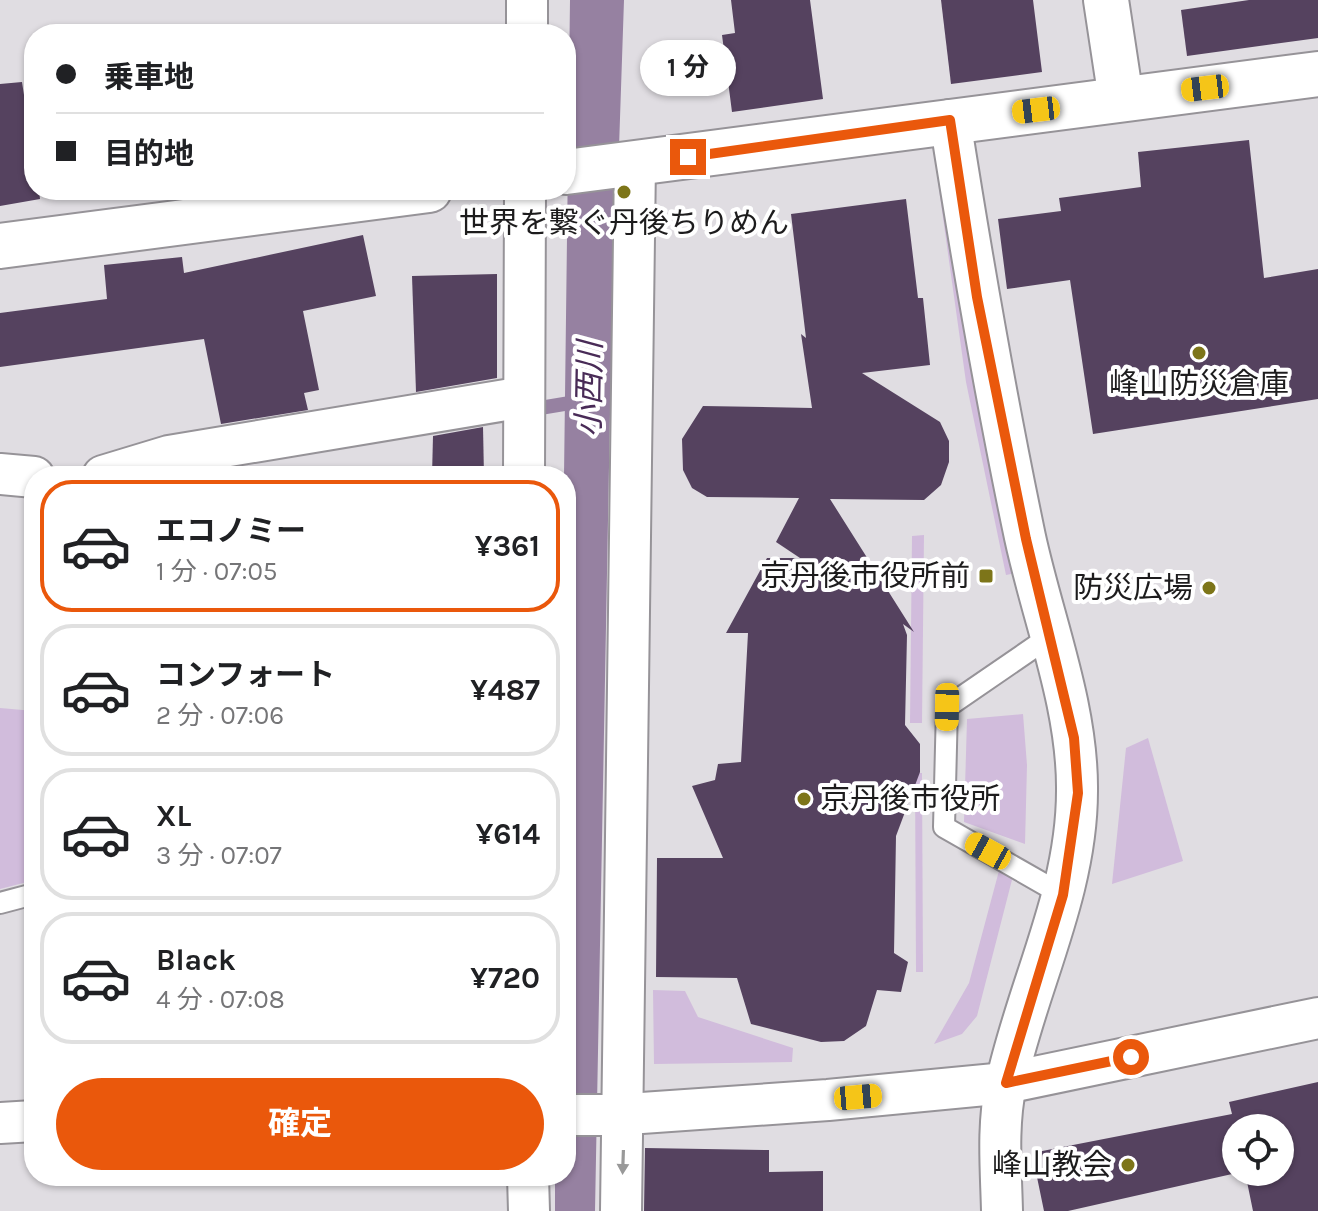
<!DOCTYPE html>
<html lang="ja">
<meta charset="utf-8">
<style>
:root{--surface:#fff;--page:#f6f6f6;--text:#202124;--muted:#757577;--line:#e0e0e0;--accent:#ea580c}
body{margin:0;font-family:Karla,"Noto Sans JP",sans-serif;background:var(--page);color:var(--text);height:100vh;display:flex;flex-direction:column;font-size:30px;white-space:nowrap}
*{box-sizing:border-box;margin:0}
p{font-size:26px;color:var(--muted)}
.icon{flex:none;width:44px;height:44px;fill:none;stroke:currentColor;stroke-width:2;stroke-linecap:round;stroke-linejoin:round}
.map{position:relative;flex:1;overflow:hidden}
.drawer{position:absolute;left:24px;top:466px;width:552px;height:720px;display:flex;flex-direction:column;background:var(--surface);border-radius:32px;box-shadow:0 2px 6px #0004}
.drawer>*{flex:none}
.banner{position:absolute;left:24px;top:24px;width:552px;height:176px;border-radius:32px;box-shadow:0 2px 6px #0004;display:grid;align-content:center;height:176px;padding:0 32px;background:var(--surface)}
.fabs{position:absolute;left:1222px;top:1114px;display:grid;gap:16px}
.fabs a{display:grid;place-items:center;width:72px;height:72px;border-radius:50%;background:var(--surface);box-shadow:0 2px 6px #0004;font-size:40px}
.end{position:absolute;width:36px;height:36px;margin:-18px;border:10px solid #ea580c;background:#fff;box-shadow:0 0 0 4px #fff}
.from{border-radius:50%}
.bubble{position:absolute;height:56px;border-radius:28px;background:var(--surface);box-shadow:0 2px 6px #0004;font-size:26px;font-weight:700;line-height:56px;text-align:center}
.car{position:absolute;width:24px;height:48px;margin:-24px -12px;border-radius:10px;box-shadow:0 0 6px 2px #0007;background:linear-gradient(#f5c518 24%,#345 0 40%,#f5c518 0 76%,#345 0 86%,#f5c518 0)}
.banner b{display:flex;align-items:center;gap:28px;height:76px;font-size:30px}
.banner b+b{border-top:2px solid var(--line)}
.banner i{width:20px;height:20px;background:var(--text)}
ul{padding:14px 0 0;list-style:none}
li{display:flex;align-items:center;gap:24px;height:132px;margin:0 16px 12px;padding:0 16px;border:4px solid var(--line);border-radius:32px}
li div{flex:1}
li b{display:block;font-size:30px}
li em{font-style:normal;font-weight:700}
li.current{border-color:var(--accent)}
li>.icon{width:72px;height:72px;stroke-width:1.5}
.button{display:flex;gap:16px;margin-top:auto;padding:16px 32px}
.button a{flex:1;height:92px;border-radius:48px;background:var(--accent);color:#fff;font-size:32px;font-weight:700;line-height:92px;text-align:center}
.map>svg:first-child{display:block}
</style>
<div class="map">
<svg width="1318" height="1211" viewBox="0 0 1318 1211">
<rect width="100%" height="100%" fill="#e0dde2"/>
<g fill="#d1bcdc">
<path d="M 937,175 L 945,176 L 973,380 L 1016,573 L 1006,575 L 966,382 Z"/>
<path d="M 924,535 L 922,723 L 910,723 L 912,536 Z"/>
<path d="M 0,708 L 34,711 L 31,881 L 0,889 Z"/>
<path d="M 1023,714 L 1027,765 L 1025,844 L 964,822 L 967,719 Z"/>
<path d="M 1148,738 L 1183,861 L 1112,884 L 1126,748 Z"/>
<path d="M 915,773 L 922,773 L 923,972 L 916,972 Z"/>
<path d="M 1000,867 L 1014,872 L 977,1016 L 962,1034 L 934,1044 L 969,983 Z"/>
<path d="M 653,990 L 685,991 L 698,1017 L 793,1048 L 792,1062 L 654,1064 Z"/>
</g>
<path fill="#9681a1" d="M 570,0 L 624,0 L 610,414 L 595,1211 L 555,1211 L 555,1176 L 566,1176 L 564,476 Z"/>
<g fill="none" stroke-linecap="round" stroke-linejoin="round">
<path stroke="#9681a1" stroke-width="14" d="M 528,410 L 582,401"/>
</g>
<g fill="#55425f">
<path d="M 731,0 L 810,0 L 823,99 L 732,112 L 722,35 L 735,33 Z"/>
<path d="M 941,0 L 1033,0 L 1042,72 L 951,84 Z"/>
<path d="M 1249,0 L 1318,0 L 1318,38 L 1187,56 L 1181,10 Z"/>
<path d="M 22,82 L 34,160 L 34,190 L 39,190 L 40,199 L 0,206 L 0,84 Z"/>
<path d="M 1249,140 L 1264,278 L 1318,269 L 1318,399 L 1093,434 L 1070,280 L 1007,289 L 998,219 L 1061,211 L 1059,198 L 1141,187 L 1138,152 Z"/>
<path d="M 906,199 L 918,298 L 923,298 L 930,365 L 862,373 L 940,422 L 949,441 L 949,462 L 941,485 L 924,500 L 830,499 L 914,632 L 903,624 L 907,635 L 905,725 L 920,744 L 920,772 L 896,836 L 894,953 L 908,962 L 901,992 L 877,990 L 866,1026 L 844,1041 L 821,1042 L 751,1024 L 737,978 L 656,977 L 657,858 L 723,858 L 692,786 L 715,780 L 718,764 L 741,762 L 748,633 L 726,633 L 767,558 L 800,558 L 776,542 L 799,498 L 707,497 L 692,488 L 683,470 L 682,439 L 703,406 L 812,408 L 801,334 L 806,338 L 791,214 Z"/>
<path d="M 363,235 L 376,296 L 303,311 L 319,390 L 304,393 L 308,410 L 221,424 L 204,339 L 0,367 L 0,313 L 107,299 L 104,265 L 182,257 L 184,273 Z"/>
<path d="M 497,274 L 497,378 L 416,392 L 412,276 Z"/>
<path d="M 483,427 L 484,476 L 432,476 L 433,436 Z"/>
<path d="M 1318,1082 L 1318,1211 L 1253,1211 L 1245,1172 L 1280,1172 L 1280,1128 L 1236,1128 L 1236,1172 L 1241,1172 L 1068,1211 L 1044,1211 L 1032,1153 L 1232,1114 L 1229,1102 Z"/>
<path d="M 645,1148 L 769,1150 L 769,1172 L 823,1171 L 823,1211 L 644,1211 Z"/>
</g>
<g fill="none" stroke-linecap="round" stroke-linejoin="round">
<g stroke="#969398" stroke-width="24">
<g id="lane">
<path d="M 1049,637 L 947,707 L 944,827 L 1063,895"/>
<path d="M 0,903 L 34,894"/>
</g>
</g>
<g stroke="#969398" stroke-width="44">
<g id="street">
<path d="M 527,34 L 527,0"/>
<path d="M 950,120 C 972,260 996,399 1025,537 C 1043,620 1078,706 1077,791 C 1077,894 1027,986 1006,1084 C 997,1126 1001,1169 1002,1211"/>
<path d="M 0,474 L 34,477"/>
<path d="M 103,476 L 169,456 L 524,397"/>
<path d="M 524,476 L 525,190"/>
<path d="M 566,1115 L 613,1115 L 828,1100 L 1006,1083 L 1318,1018"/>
<path d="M 0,1123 L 34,1121"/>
<path d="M 528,1176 L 529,1211"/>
<path d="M 621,1211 L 635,162"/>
</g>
</g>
<g stroke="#969398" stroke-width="48">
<g id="secondary">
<path d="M 1106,0 L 1121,99"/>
<path d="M 566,172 L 1318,74"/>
<path d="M 0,246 L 429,190"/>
</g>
</g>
<use href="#lane" stroke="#fff" stroke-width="20"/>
<use href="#street" stroke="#fff" stroke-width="40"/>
<use href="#secondary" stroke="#fff" stroke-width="44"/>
</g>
<defs><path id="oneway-solid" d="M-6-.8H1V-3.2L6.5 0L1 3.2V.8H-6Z" transform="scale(2)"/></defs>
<use fill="#999" href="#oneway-solid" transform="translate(623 1162) rotate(92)"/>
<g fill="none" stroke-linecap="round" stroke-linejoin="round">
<path stroke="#ea580c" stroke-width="10" d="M 688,157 L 950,120 L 977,297 L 1026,539 L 1074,738 L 1078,793 L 1063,895 L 1006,1083 L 1131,1057"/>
</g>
<g fill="#7d7519" stroke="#fff" stroke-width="3">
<circle cx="624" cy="192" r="8"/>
<circle cx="1199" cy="353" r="8"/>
<rect x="978" y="568" width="16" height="16" rx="4"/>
<circle cx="1209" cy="588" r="8"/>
<circle cx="804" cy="799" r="8"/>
<circle cx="1128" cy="1165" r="8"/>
</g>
<g text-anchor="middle" stroke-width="8" stroke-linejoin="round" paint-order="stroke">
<g font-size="30" fill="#1d1c1d" stroke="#fff" text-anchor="end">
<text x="624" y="233" text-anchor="middle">世界を繋ぐ丹後ちりめん</text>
<text x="1199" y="394" text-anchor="middle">峰山防災倉庫</text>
<text x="970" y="586">京丹後市役所前</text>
<text x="1193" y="598">防災広場</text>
<text x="820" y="809" text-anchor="start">京丹後市役所</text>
<text x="1112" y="1175">峰山教会</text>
</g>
<g font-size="32" font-style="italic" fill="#492b57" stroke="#fff">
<text transform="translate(589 389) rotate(-89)" y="11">小西川</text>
</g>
</g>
</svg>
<div class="fabs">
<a><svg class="icon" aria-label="locate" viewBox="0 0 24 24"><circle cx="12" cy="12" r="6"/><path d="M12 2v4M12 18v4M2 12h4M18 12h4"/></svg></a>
</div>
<i class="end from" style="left:1131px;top:1057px"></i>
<i class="end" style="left:688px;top:157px"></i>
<div class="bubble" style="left:640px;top:40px;width:96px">1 分</div>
<i class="car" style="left:1205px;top:88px;rotate:263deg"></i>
<i class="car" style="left:1036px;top:110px;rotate:263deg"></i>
<i class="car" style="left:947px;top:707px;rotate:181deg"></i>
<i class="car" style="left:988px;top:851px;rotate:299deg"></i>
<i class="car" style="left:858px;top:1097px;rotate:85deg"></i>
<div class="banner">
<b><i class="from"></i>乗車地</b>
<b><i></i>目的地</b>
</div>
<section class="drawer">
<ul>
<li class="current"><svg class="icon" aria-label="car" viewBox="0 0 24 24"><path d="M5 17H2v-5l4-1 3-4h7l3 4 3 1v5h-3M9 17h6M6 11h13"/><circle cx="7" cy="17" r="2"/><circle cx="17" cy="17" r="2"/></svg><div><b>エコノミー</b><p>1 分 · 07:05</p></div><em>¥361</em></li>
<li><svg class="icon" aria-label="car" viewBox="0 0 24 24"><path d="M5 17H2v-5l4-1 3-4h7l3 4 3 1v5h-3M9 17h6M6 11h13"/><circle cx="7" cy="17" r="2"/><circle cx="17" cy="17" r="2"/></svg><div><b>コンフォート</b><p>2 分 · 07:06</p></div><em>¥487</em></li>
<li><svg class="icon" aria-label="car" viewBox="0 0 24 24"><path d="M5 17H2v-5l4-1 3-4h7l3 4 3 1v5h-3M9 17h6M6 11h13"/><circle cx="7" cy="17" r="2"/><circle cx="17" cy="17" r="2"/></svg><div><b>XL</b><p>3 分 · 07:07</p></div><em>¥614</em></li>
<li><svg class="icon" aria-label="car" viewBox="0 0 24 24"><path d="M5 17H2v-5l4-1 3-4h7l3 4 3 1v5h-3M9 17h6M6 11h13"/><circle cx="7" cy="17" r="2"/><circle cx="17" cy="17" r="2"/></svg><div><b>Black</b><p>4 分 · 07:08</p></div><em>¥720</em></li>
</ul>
<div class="button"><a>確定</a></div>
</section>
</div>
